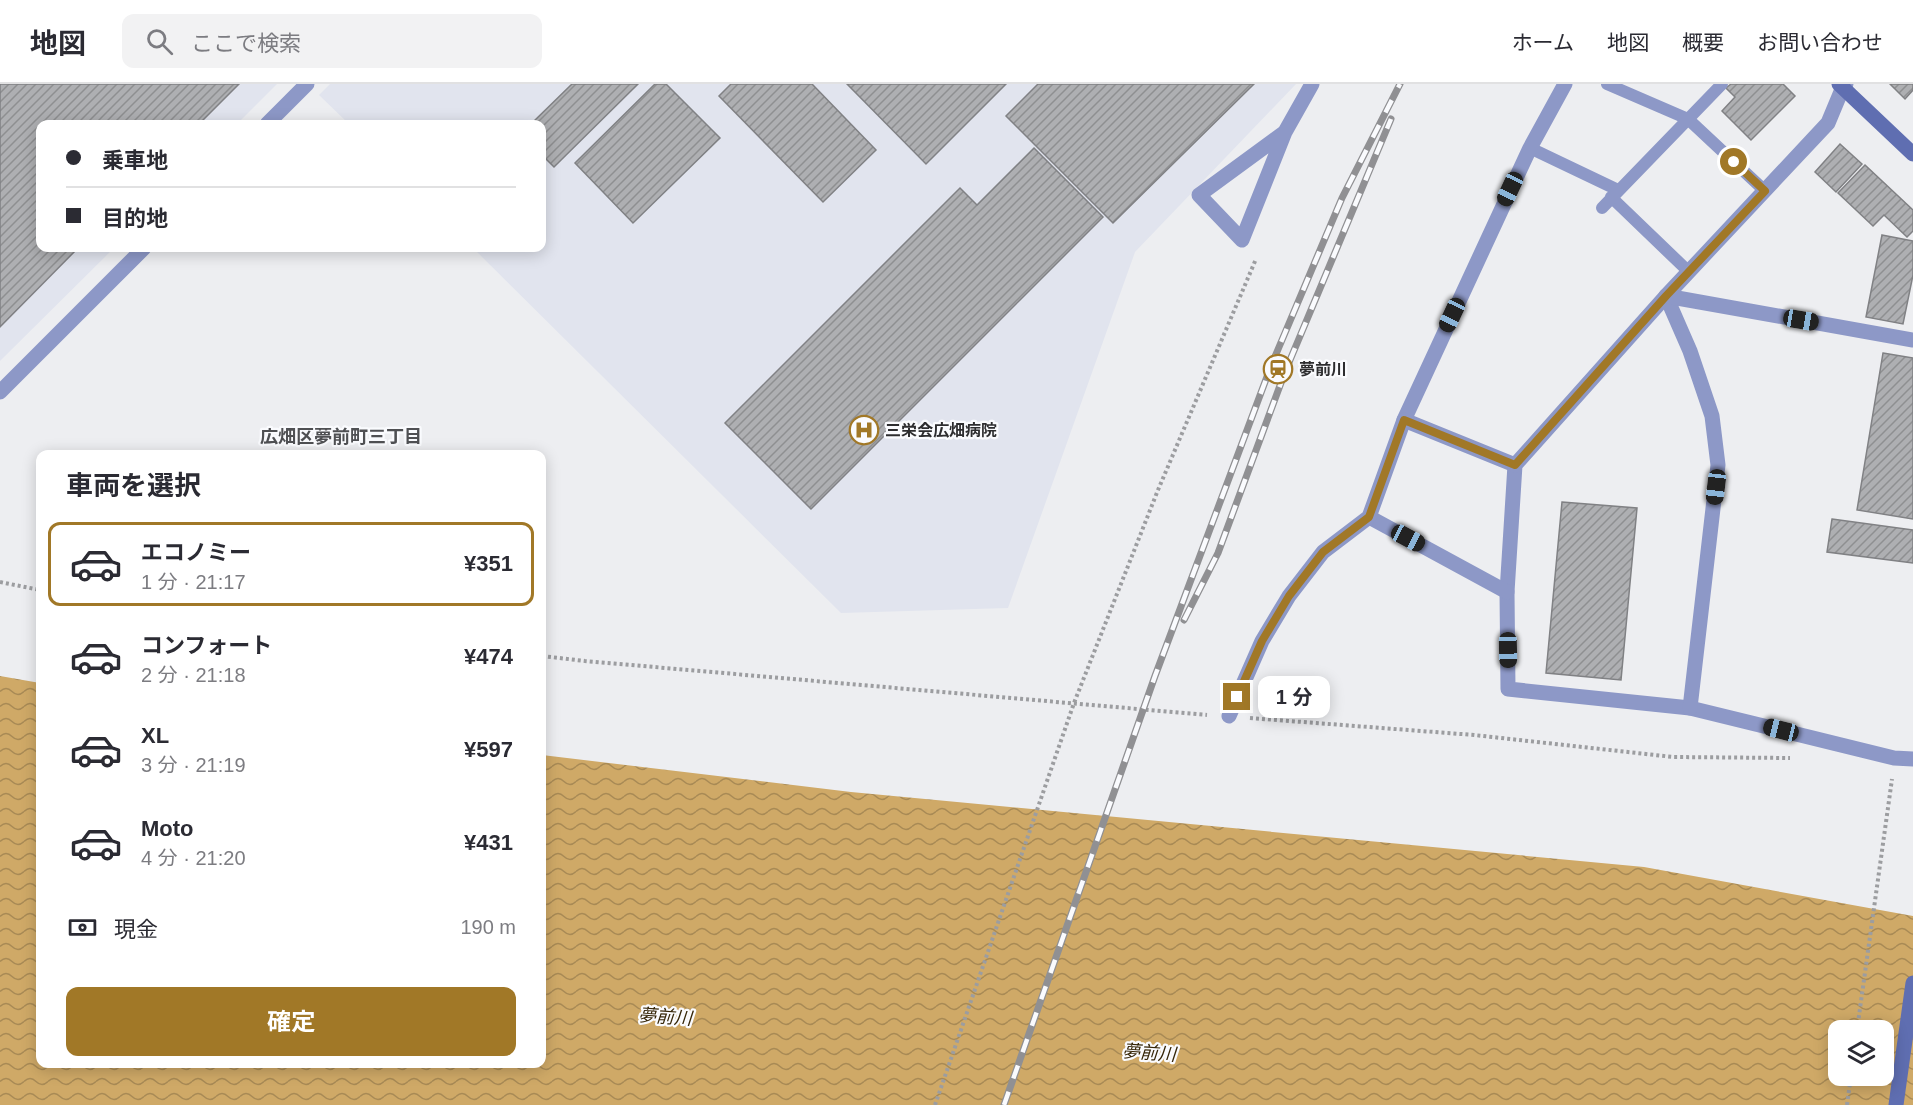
<!DOCTYPE html>
<html lang="ja">
<meta charset="utf-8">
<style>
:root{--surface:#fff;--page:#f2f2f3;--text:#2b2b33;--muted:#7c7c81;--line:#e1e1e2;--accent:#a17827}
body{margin:0;font-family:Arial,"Noto Sans JP",sans-serif;background:var(--page);color:var(--text);height:100vh;display:flex;flex-direction:column;font-size:22px;white-space:nowrap}
*{box-sizing:border-box;margin:0}
p{font-size:20px;color:var(--muted)}
.icon{flex:none;width:33px;height:33px;fill:none;stroke:currentColor;stroke-width:2;stroke-linecap:round;stroke-linejoin:round}
.map{position:relative;flex:1;overflow:hidden}
.details{position:absolute;left:36px;top:366px;width:510px;height:618px;display:flex;flex-direction:column;background:var(--surface);border-radius:12px;box-shadow:0 3px 15px #0003}
.details>*{flex:none}
.hud{position:absolute;left:36px;top:36px;width:510px;height:132px;border-radius:12px;box-shadow:0 3px 15px #0003;display:grid;align-content:center;height:132px;padding:0 30px;background:var(--surface)}
.fabs{position:absolute;left:1828px;top:936px;display:grid;gap:12px}
.fabs a{display:grid;place-items:center;width:66px;height:66px;border-radius:12px;background:var(--surface);box-shadow:0 3px 15px #0003;font-size:30px}
.end{position:absolute;width:27px;height:27px;margin:-14px;border:8px solid #a17827;background:#fff;box-shadow:0 0 0 3px #fff}
.from{border-radius:50%}
.bubble{position:absolute;height:42px;border-radius:12px;background:var(--surface);box-shadow:0 3px 15px #0003;font-size:20px;font-weight:700;line-height:42px;text-align:center}
.car{position:absolute;width:18px;height:36px;margin:-18px -9px;border-radius:8px;box-shadow:0 0 4px 2px #0007;background:linear-gradient(#222 24%,#8ab4d8 0 40%,#222 0 76%,#8ab4d8 0 86%,#222 0)}
.hud b{display:flex;align-items:center;gap:21px;height:57px;font-size:22px}
.hud b+b{border-top:2px solid var(--line)}
.hud i{width:15px;height:15px;background:var(--text)}
ul{padding:0;list-style:none}
li{display:flex;align-items:center;gap:18px;height:84px;margin:0 12px 9px;padding:0 18px;border:3px solid transparent;border-radius:12px}
li div{flex:1}
li b{display:block;font-size:22px}
li em{font-style:normal;font-weight:700}
li.on{border-color:var(--accent)}
li>.icon{width:54px;height:54px;stroke-width:1.5}
h2{padding:0 30px;font-size:27px;line-height:72px}
.pay{display:flex;align-items:center;gap:15px;height:66px;padding:0 30px;font-size:22px}
.pay p{margin-inline-start:auto}
.button{display:flex;gap:12px;margin-top:auto;padding:12px 30px}
.button a{flex:1;height:69px;border-radius:12px;background:var(--accent);color:#fff;font-size:24px;font-weight:700;line-height:69px;text-align:center}
header{display:flex;align-items:center;gap:36px;box-sizing:border-box;height:84px;padding:0 30px;background:var(--surface);border-bottom:2px solid var(--line)}
header strong{font-size:28px}
nav{display:flex;gap:33px;margin-inline-start:auto;font-size:21px}
.search{width:420px;height:54px;background:var(--page);display:flex;align-items:center;gap:15px;box-sizing:border-box;padding:0 21px;border-radius:12px;color:var(--muted);font-size:22px}
.map>svg:first-child{display:block}
</style>
<header>
<strong>地図</strong>
<div class="search"><svg class="icon" aria-label="search" viewBox="0 0 24 24"><circle cx="10" cy="10" r="6"/><path d="M15 15l6 6"/></svg>ここで検索</div>
<nav><a>ホーム</a><a>地図</a><a>概要</a><a>お問い合わせ</a></nav>
</header>
<div class="map">
<svg width="1913" height="1021" viewBox="0 0 1913 1021">
<defs>
<pattern id="water-waves" width="16" height="10" patternUnits="userSpaceOnUse" patternTransform="scale(1.5)"><rect width="16" height="10" fill="#cfa967"/><path d="M0 5q4-4 8 0t8 0" fill="none" stroke="#a88a55"/></pattern>
<pattern id="building-hatch" width="6" height="6" patternUnits="userSpaceOnUse" patternTransform="scale(1.5)"><rect width="6" height="6" fill="#aeafb2"/><path d="M-1 1l2-2M0 6l6-6M5 7l2-2" fill="none" stroke="#8e8f91"/></pattern>
</defs>
<rect width="100%" height="100%" fill="#edeef1"/>
<g fill="#e1e4ee">
<path d="M 0,0 L 277,0 L 237,40 L 40,40 L 40,164 L 114,164 L 0,277 Z"/>
<path d="M 330,0 L 1296,0 L 1135,168 L 1008,524 L 841,529 L 473,164 L 542,164 L 542,40 L 349,40 L 319,11 Z"/>
</g>
<path fill="url(#water-waves)" fill-rule="evenodd" d="M 0,592 L 40,599 L 40,980 L 542,980 L 542,671 L 851,708 L 1644,783 L 1913,832 L 1913,1021 L 0,1021 ZM 1839,946 L 1884,946 L 1884,992 L 1839,992 Z"/>
<g fill="url(#building-hatch)" stroke="#808184" stroke-width="1.5">
<path d="M 0,0 L 239,0 L 199,40 L 40,40 L 40,164 L 78,164 L 0,243 Z"/>
<path d="M 572,0 L 638,0 L 554,83 L 542,71 L 542,40 L 531,40 Z"/>
<path d="M 655,0 L 666,0 L 720,54 L 633,139 L 575,79 Z"/>
<path d="M 731,0 L 812,0 L 876,66 L 823,118 L 719,12 Z"/>
<path d="M 847,0 L 1006,0 L 926,80 Z"/>
<path d="M 1038,0 L 1254,0 L 1113,139 L 1006,32 Z"/>
<path d="M 1731,0 L 1783,0 L 1795,12 L 1751,56 L 1722,27 L 1735,13 L 1726,4 Z"/>
<path d="M 1890,0 L 1913,0 L 1913,6 L 1905,15 Z"/>
<path d="M 1840,60 L 1862,80 L 1836,108 L 1815,88 Z"/>
<path d="M 1034,64 L 1103,133 L 811,425 L 725,339 L 960,104 L 977,121 Z"/>
<path d="M 1865,81 L 1913,126 L 1913,147 L 1907,153 L 1884,131 L 1873,142 L 1838,109 Z"/>
<path d="M 1882,151 L 1913,157 L 1913,191 L 1903,240 L 1866,233 Z"/>
<path d="M 1883,269 L 1913,274 L 1913,435 L 1857,426 Z"/>
<path d="M 1562,418 L 1637,424 L 1621,596 L 1546,589 Z"/>
<path d="M 1832,435 L 1913,446 L 1913,479 L 1827,468 Z"/>
</g>
<g fill="none" stroke-linecap="round" stroke-linejoin="round">
<g stroke="#9c9da0" stroke-width="4" stroke-dasharray="3 3" stroke-linecap="butt">
<path d="M 0,498 L 40,506"/>
<path d="M 542,572 L 585,577 L 1207,631"/>
<path d="M 1250,634 L 1474,651 L 1673,673 L 1790,674"/>
<path d="M 1857,946 L 1892,695"/>
<path d="M 935,1021 L 1074,619 L 1158,406 L 1256,175"/>
<path d="M 1847,1021 L 1851,992"/>
</g>
<g stroke="#8d98c7" stroke-width="12">
<path d="M 1607,0 L 1688,35 L 1765,107"/>
<path d="M 1530,64 L 1618,106"/>
<path d="M 1611,113 L 1689,188"/>
<path d="M 1602,124 L 1722,0"/>
</g>
<g stroke="#8d98c7" stroke-width="15">
<path d="M 1846,0 L 1843,3 L 1828,39 L 1666,212 L 1515,381 L 1507,508 L 1508,605 L 1690,624 L 1894,674 L 1913,675"/>
<path d="M 267,40 L 307,0"/>
<path d="M 1285,48 L 1242,156 L 1199,111 L 1285,48 L 1312,0"/>
<path d="M 1666,212 L 1690,267 L 1712,332 L 1718,381 L 1690,624"/>
<path d="M 1666,212 L 1913,256"/>
<path d="M 0,308 L 144,164"/>
<path d="M 1515,381 L 1404,336 L 1530,64 L 1565,0"/>
<path d="M 1369,433 L 1507,508"/>
<path d="M 1229,632 L 1262,557 L 1289,512 L 1323,468 L 1369,433 L 1404,336"/>
</g>
<g stroke="#5f6eb1" stroke-width="15">
<path d="M 1839,0 L 1913,70"/>
<path d="M 1896,1021 L 1913,899"/>
</g>
<g stroke="#909093" stroke-width="7">
<g id="rail">
<path d="M 1184,536 L 1218,469 L 1285,288 L 1391,35"/>
<path d="M 1004,1021 L 1155,592 L 1271,282 L 1342,114 L 1400,0"/>
</g>
</g>
<use href="#rail" stroke="#fafbfe" stroke-width="4.5" stroke-dasharray="14" stroke-linecap="butt"/>
</g>
<g fill="none" stroke-linecap="round" stroke-linejoin="round">
<path stroke="#a17827" stroke-width="8" d="M 1237,613 L 1262,557 L 1289,512 L 1323,468 L 1369,433 L 1404,336 L 1515,381 L 1666,212 L 1765,107 L 1734,78"/>
</g>
<defs>
<g id="station-ring" transform="scale(1.5)"><circle r="9.5" fill="#fafbfe" stroke="#a17827" stroke-width="1.5"/><path d="M-3-6H3Q5-6 5-4V2Q5 4 3 4L4.5 6H3L1.5 4h-3L-3 6H-4.5L-3 4Q-5 4-5 2V-4Q-5-6-3-6ZM-3.5-4v3h7v-3ZM-3.5 1v1.5H-2V1ZM2 1v1.5H3.5V1Z" fill="#a17827"/></g>
<g id="hospital-ring" transform="scale(1.5)"><circle r="9.5" fill="#fafbfe" stroke="#a17827" stroke-width="1.5"/><path d="M-5-5h3v3.5h4V-5h3V5h-3V1.5h-4V5h-3Z" fill="#a17827"/></g>
</defs>
<g fill-rule="evenodd">
<use href="#station-ring" x="1278" y="285"/>
<use href="#hospital-ring" x="864" y="346"/>
</g>
<g text-anchor="middle" stroke-width="4.5" stroke-linejoin="round" paint-order="stroke">
<g font-size="16" font-weight="bold" fill="#2d2d2f" stroke="#fafbfe" text-anchor="start">
<text x="1299" y="291">夢前川</text>
<text x="885" y="352">三栄会広畑病院</text>
</g>
<g font-size="18" font-weight="bold" fill="#4f5053" stroke="#fafbfe">
<text x="341" y="359">広畑区夢前町三丁目</text>
</g>
<g font-size="18" font-style="italic" fill="#362608" stroke="#fafbfe">
<text transform="translate(665 933) rotate(4)" y="6">夢前川</text>
<text transform="translate(1149 969) rotate(4)" y="6">夢前川</text>
</g>
</g>
</svg>
<div class="fabs">
<a><svg class="icon" aria-label="layers" viewBox="0 0 24 24"><path d="M12 4l9 5-9 5-9-5zM3 14l9 5 9-5"/></svg></a>
</div>
<i class="end from" style="left:1734px;top:78px"></i>
<i class="end" style="left:1237px;top:613px"></i>
<div class="bubble" style="left:1258px;top:592px;width:72px">1 分</div>
<i class="car" style="left:1510px;top:105px;rotate:205deg"></i>
<i class="car" style="left:1452px;top:231px;rotate:205deg"></i>
<i class="car" style="left:1801px;top:236px;rotate:100deg"></i>
<i class="car" style="left:1716px;top:403px;rotate:187deg"></i>
<i class="car" style="left:1408px;top:454px;rotate:118deg"></i>
<i class="car" style="left:1508px;top:566px;rotate:179deg"></i>
<i class="car" style="left:1781px;top:646px;rotate:284deg"></i>
<div class="hud">
<b><i class="from"></i>乗車地</b>
<b><i></i>目的地</b>
</div>
<section class="details">
<h2>車両を選択</h2>
<ul>
<li class="on"><svg class="icon" aria-label="car" viewBox="0 0 24 24"><path d="M5 17H2v-5l4-1 3-4h7l3 4 3 1v5h-3M9 17h6M6 11h13"/><circle cx="7" cy="17" r="2"/><circle cx="17" cy="17" r="2"/></svg><div><b>エコノミー</b><p>1 分 · 21:17</p></div><em>¥351</em></li>
<li><svg class="icon" aria-label="car" viewBox="0 0 24 24"><path d="M5 17H2v-5l4-1 3-4h7l3 4 3 1v5h-3M9 17h6M6 11h13"/><circle cx="7" cy="17" r="2"/><circle cx="17" cy="17" r="2"/></svg><div><b>コンフォート</b><p>2 分 · 21:18</p></div><em>¥474</em></li>
<li><svg class="icon" aria-label="car" viewBox="0 0 24 24"><path d="M5 17H2v-5l4-1 3-4h7l3 4 3 1v5h-3M9 17h6M6 11h13"/><circle cx="7" cy="17" r="2"/><circle cx="17" cy="17" r="2"/></svg><div><b>XL</b><p>3 分 · 21:19</p></div><em>¥597</em></li>
<li><svg class="icon" aria-label="car" viewBox="0 0 24 24"><path d="M5 17H2v-5l4-1 3-4h7l3 4 3 1v5h-3M9 17h6M6 11h13"/><circle cx="7" cy="17" r="2"/><circle cx="17" cy="17" r="2"/></svg><div><b>Moto</b><p>4 分 · 21:20</p></div><em>¥431</em></li>
</ul>
<div class="pay"><svg class="icon" aria-label="cash" viewBox="0 0 24 24"><path d="M3 7h18v10H3z"/><circle cx="12" cy="12" r="2"/></svg>現金<p>190 m</p></div>
<div class="button"><a>確定</a></div>
</section>
</div>
